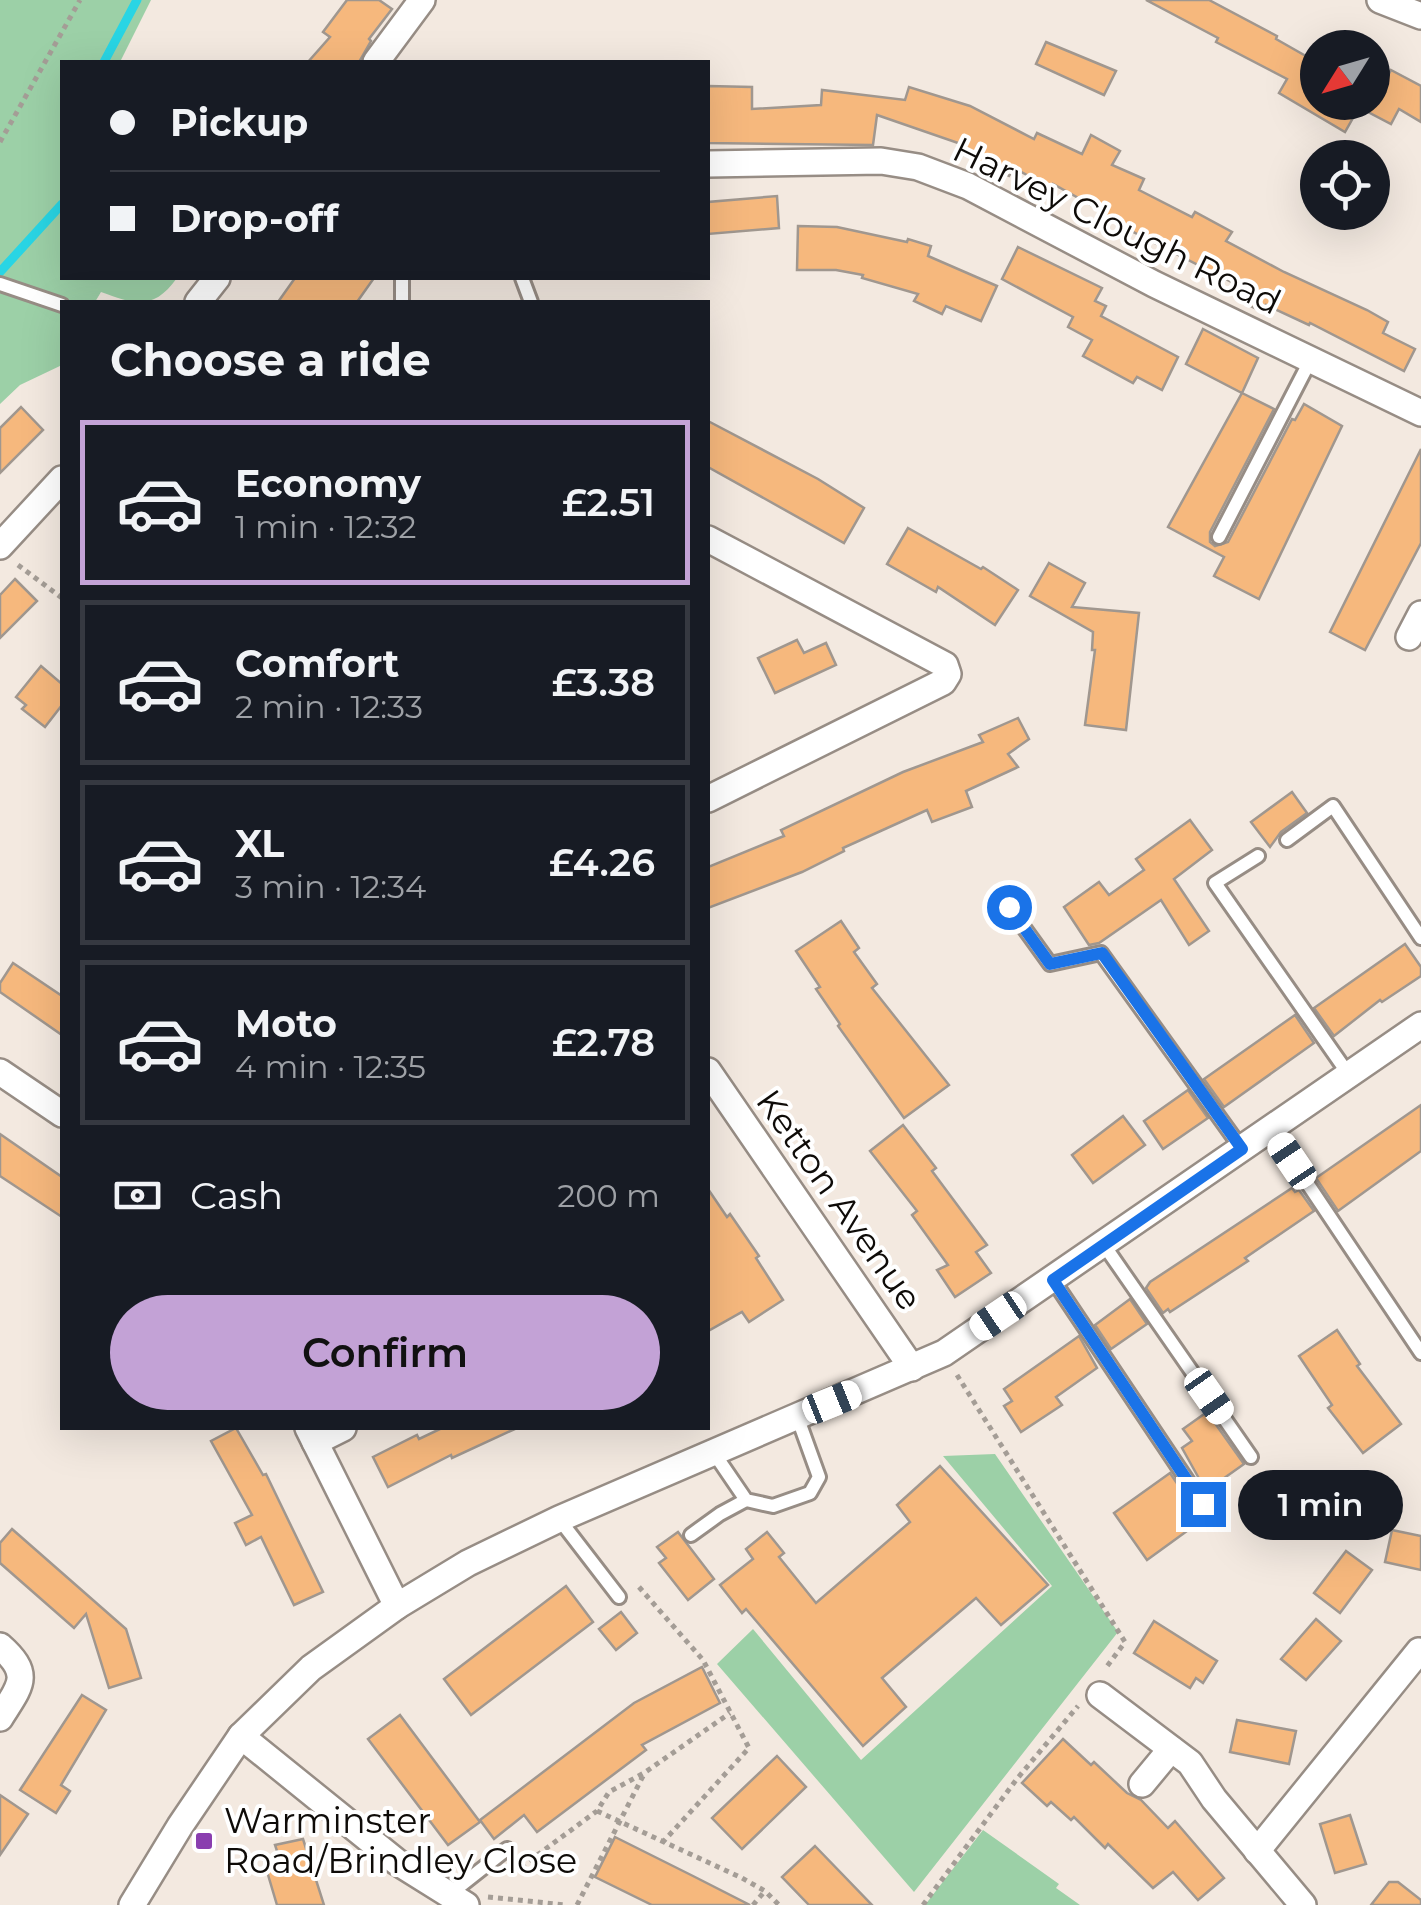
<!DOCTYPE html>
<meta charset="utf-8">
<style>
:root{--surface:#171b24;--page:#20242c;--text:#f1f3f6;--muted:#9ea1a6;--line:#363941;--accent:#c3a2d6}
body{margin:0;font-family:Montserrat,sans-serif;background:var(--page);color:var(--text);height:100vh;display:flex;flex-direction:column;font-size:38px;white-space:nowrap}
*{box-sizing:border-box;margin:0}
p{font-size:32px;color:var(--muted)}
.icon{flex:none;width:55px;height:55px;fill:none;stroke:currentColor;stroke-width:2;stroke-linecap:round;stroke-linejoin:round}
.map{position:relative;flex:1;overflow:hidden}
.sheet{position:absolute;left:60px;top:300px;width:650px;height:1130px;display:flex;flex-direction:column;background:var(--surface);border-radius:0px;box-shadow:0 10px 40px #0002}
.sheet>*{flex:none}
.banner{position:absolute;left:60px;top:60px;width:650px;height:220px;border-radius:0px;box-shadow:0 10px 40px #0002;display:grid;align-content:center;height:220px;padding:0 50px;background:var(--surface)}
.needle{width:65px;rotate:233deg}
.controls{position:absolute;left:1300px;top:30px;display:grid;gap:20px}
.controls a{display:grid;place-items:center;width:90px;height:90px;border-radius:50%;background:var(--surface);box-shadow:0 10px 40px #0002;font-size:50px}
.end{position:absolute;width:45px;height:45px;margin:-22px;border:12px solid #1a73e8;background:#fff;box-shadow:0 0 0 5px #fff}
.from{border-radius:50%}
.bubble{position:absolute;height:70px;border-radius:35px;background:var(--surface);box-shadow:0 10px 40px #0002;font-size:32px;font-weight:600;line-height:70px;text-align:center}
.car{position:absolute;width:30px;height:60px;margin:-30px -15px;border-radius:12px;box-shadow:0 0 8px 2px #0007;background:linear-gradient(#fff 24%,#345 0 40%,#fff 0 76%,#345 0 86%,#fff 0)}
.banner b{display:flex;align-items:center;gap:35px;height:95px;font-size:38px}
.banner b+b{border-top:2px solid var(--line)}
.banner i{width:25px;height:25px;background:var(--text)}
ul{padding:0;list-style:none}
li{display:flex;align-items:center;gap:30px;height:165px;margin:0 20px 15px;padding:0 30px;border:5px solid var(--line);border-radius:0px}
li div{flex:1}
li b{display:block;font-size:38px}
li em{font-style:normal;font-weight:600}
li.selected{border-color:var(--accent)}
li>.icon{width:90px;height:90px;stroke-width:1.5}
h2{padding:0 50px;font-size:45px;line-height:120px}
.pay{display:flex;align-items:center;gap:25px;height:110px;padding:0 50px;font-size:38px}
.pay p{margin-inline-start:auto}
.cta{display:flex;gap:20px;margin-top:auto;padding:20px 50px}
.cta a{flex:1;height:115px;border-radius:60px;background:var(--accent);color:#111;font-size:40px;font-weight:600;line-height:115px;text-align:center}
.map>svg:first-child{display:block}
</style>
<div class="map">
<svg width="1421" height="1905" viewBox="0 0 1421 1905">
<rect width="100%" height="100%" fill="#f3e9e0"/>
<g fill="#9cd0a7">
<path d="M 0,0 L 151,0 L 120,62 L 62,62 L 62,278 L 177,278 C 154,310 136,305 101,292 L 95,302 L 62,302 L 62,365 L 20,385 L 0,404 Z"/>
<path d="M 995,1454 L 1118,1632 L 914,1892 L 717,1664 L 753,1629 L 861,1760 L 1052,1586 L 943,1456 Z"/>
<path d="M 983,1830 L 1059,1884 L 1056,1888 L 1080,1905 L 925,1905 Z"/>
</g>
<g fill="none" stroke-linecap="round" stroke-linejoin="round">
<g stroke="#29d5e4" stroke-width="9">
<path d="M 104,62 L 137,0"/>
<path d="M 0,272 L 62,204"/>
</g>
</g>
<g fill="#f6b87d" stroke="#a0978f" stroke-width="2.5">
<path d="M 347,0 L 379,0 L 392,9 L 369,39 L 371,41 L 359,62 L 308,62 L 330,37 L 323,32 Z"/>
<path d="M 1146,0 L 1209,0 L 1277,36 L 1276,39 L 1318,63 L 1318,102 L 1362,102 L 1345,132 L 1279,93 L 1287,79 L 1216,42 L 1218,38 Z"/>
<path d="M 1046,42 L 1116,71 L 1104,95 L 1036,64 Z"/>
<path d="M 1391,70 L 1421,86 L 1421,122 L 1399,109 L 1391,124 L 1368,112 Z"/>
<path d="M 708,86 L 752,87 L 752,109 L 821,105 L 822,90 L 905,100 L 909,87 L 970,106 L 1034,139 L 1037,133 L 1082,154 L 1091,135 L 1120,151 L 1112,165 L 1144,179 L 1139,190 L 1192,217 L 1195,212 L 1232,232 L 1226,241 L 1284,272 L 1367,310 L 1388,322 L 1383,333 L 1415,349 L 1404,371 L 1310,323 L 1309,325 L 1266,305 L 1263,312 L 1242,302 L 1247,290 L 1098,214 L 1100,210 L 1053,184 L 1051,188 L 1014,168 L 1009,176 L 957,152 L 961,144 L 877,115 L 873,145 L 708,143 Z"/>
<path d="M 777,196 L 779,228 L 708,234 L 708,202 Z"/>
<path d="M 798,226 L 837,227 L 907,242 L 908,239 L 931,246 L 928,256 L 997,286 L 981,321 L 946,306 L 942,314 L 914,301 L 918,294 L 862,278 L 863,275 L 836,270 L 797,270 Z"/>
<path d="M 1018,247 L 1102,288 L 1095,301 L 1106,306 L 1101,316 L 1178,357 L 1162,390 L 1137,377 L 1133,383 L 1083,356 L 1092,340 L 1068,327 L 1073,317 L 1002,279 Z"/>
<path d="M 295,278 L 374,278 L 357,302 L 278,302 Z"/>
<path d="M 1203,329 L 1258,358 L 1242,393 L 1186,364 Z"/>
<path d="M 1242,393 L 1274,409 L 1210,532 L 1210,542 L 1215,546 L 1228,542 L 1292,419 L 1295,420 L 1304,404 L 1342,426 L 1259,599 L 1214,576 L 1224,557 L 1168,527 Z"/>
<path d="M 21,407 L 43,430 L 0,473 L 0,428 Z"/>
<path d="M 708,421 L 818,479 L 864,508 L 844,543 L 708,467 Z"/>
<path d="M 1421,449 L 1421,543 L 1365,650 L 1330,632 Z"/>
<path d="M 908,528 L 981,569 L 983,567 L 1018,590 L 995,625 L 938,587 L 936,592 L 887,564 Z"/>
<path d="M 1049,563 L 1085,583 L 1072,607 L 1139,613 L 1126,730 L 1085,725 L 1095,650 L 1092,650 L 1093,632 L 1030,596 Z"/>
<path d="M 15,579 L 37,601 L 0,638 L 0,595 Z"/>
<path d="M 797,640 L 804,653 L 826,643 L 836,665 L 775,693 L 758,658 Z"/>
<path d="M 41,666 L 62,684 L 62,705 L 45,727 L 22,709 L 26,705 L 16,697 Z"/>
<path d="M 1018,718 L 1029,739 L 1008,754 L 1018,767 L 966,791 L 972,807 L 932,822 L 927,810 L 843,848 L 844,851 L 802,872 L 708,908 L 708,867 L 784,836 L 781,830 L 903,772 L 983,742 L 979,735 Z"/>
<path d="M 1292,792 L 1307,813 L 1281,832 L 1270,847 L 1251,822 Z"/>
<path d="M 1190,820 L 1212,850 L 1174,879 L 1209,931 L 1189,945 L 1161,900 L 1099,943 L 1089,945 L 1064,907 L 1099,882 L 1109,895 L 1144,870 L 1136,859 Z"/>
<path d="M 841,921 L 859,948 L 854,952 L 877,984 L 872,988 L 949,1085 L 904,1118 L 838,1026 L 840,1024 L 816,989 L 820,987 L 796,951 Z"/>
<path d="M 1405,944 L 1421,967 L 1421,976 L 1382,1002 L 1380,1000 L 1334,1036 L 1314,1008 Z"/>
<path d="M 13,963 L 62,996 L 62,1035 L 0,992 L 0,983 Z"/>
<path d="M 1295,1015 L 1314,1043 L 1224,1107 L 1204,1079 Z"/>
<path d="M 1188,1090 L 1208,1118 L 1163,1149 L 1144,1121 Z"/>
<path d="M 1421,1105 L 1421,1151 L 1338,1211 L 1316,1178 Z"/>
<path d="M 1123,1116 L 1145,1145 L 1093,1183 L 1072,1155 Z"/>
<path d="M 903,1125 L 936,1168 L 932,1171 L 987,1245 L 976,1252 L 991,1273 L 955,1297 L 937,1270 L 948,1265 L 912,1215 L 917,1211 L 870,1151 Z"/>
<path d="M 0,1134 L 62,1177 L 62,1217 L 0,1176 Z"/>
<path d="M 1292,1188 L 1295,1192 L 1299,1190 L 1314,1211 L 1245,1258 L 1248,1261 L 1170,1312 L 1168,1309 L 1163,1313 L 1146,1288 L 1150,1282 Z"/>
<path d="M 708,1189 L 727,1217 L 730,1214 L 759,1256 L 756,1258 L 783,1300 L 749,1322 L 742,1312 L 708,1331 Z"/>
<path d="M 1130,1299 L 1147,1324 L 1111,1349 L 1095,1325 Z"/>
<path d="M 1337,1330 L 1360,1364 L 1357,1366 L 1401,1424 L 1363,1453 L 1328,1408 L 1332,1405 L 1299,1356 Z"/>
<path d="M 1079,1336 L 1097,1368 L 1056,1397 L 1062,1405 L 1021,1432 L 1004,1406 L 1012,1401 L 1004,1389 Z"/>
<path d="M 1207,1412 L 1244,1464 L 1206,1491 L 1182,1448 L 1192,1441 L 1183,1429 Z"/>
<path d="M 236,1428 L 263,1475 L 266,1474 L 323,1592 L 294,1605 L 261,1537 L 246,1545 L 235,1523 L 252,1515 L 211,1441 Z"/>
<path d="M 442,1428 L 517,1428 L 452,1458 L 451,1455 L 388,1487 L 373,1457 L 417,1435 L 419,1439 Z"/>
<path d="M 940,1466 L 1048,1585 L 1001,1625 L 976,1598 L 882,1678 L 906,1707 L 863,1746 L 746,1609 L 742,1613 L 720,1585 L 753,1559 L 746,1549 L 767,1532 L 784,1553 L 779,1557 L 816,1603 L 910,1522 L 897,1505 Z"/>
<path d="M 1170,1473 L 1195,1510 L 1209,1515 L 1147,1560 L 1114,1513 Z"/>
<path d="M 12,1529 L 126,1629 L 141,1678 L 109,1688 L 86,1614 L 74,1628 L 0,1563 L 0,1543 Z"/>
<path d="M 1392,1530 L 1421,1536 L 1421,1570 L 1385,1562 Z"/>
<path d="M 678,1532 L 714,1579 L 688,1600 L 659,1563 L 666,1558 L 657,1547 Z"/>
<path d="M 1346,1551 L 1372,1570 L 1340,1613 L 1314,1593 Z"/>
<path d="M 566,1586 L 593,1622 L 471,1715 L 444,1679 Z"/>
<path d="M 621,1612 L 637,1633 L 616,1650 L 599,1629 Z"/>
<path d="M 1316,1619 L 1341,1641 L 1306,1680 L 1281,1659 Z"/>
<path d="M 1154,1621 L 1217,1661 L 1203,1683 L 1196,1678 L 1190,1688 L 1134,1653 Z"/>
<path d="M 702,1667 L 720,1703 L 642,1745 L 646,1750 L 537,1832 L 524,1815 L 494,1839 L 480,1820 L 634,1703 Z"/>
<path d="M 82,1695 L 106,1710 L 61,1785 L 70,1791 L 56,1813 L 20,1790 Z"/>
<path d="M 400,1715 L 480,1822 L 448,1845 L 368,1739 Z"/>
<path d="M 1237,1720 L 1296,1731 L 1289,1764 L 1230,1752 Z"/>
<path d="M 1063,1739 L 1091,1765 L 1094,1762 L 1127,1793 L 1141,1800 L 1168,1828 L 1175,1821 L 1224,1878 L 1198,1900 L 1173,1872 L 1153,1888 L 1108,1844 L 1105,1848 L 1074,1817 L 1071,1820 L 1051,1802 L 1047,1806 L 1022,1783 Z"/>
<path d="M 777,1756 L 806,1787 L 742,1849 L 712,1818 Z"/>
<path d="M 0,1795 L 28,1814 L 0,1855 Z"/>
<path d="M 1350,1815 L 1366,1864 L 1335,1873 L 1320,1824 Z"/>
<path d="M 615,1837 L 693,1876 L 750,1905 L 652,1905 L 595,1877 Z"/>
<path d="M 303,1839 L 324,1905 L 277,1905 L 263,1858 L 278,1854 L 275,1845 Z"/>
<path d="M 815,1846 L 872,1905 L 809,1905 L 782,1877 Z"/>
<path d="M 1389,1882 L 1398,1882 L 1421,1900 L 1421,1905 L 1371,1905 Z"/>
</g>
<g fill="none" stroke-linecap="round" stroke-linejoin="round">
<g stroke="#978d85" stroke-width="18">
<g id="service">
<path d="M 402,278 L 402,302"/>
<path d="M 522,278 L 531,302"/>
<path d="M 0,284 L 62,305"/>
<path d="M 1219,537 L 1310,361"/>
<path d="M 1287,840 L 1333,806 L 1421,938"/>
<path d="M 1258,856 L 1215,883 L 1349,1075"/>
<path d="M 1009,907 L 1050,964 L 1101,953 L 1242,1149"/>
<path d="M 1271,1129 L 1421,1353"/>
<path d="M 1104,1245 L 1251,1457"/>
<path d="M 1053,1280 L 1203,1504"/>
<path d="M 714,1453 L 746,1500 L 773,1506 L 810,1493 L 819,1477 L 797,1416"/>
<path d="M 559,1519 L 619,1597"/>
<path d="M 691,1535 L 720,1514 L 746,1500"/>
<path d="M 450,1894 L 507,1849"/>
</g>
</g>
<g stroke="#978d85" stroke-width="30">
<g id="minor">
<path d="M 1380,0 L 1421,16"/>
<path d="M 376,62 L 422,0"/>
<path d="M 708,164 L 881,161 L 918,167 L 968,186 L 1154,284 L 1421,413"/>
<path d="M 198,302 L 217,278"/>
<path d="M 708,539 L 945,665 L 948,674 L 943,682 L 708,799"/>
<path d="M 0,546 L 62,479"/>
<path d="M 1409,637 L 1421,614"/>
<path d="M 708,1071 L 912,1368"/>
<path d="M 0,1072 L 62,1114"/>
<path d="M 308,1428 L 397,1606"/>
<path d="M 315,1442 L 343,1428"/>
<path d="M 0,1646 C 33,1675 20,1686 0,1718"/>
<path d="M 1100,1695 L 1190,1763 L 1214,1799 L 1303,1905"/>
<path d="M 241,1736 L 397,1862 L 466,1905"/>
<path d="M 1142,1784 L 1171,1749"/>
<path d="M 1257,1851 L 1419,1651"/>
<path d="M 132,1905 L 180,1826 L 241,1736 L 311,1668 L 397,1606 L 468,1563 L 559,1519 L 944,1353 L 1421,1025"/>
</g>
</g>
<g stroke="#a49d96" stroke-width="5" stroke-dasharray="5 5" stroke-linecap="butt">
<path d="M 0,142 L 80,0"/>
<path d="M 18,565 L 62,598"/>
<path d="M 957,1375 L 1125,1642 L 1105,1669"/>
<path d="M 639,1587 L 703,1660 L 749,1748 L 662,1843"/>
<path d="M 597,1811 L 742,1878 L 765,1891 L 779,1905"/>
<path d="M 521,1867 L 597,1811 L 609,1792 L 644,1773 L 730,1713"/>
<path d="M 488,1897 L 566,1905"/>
<path d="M 577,1905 L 643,1776"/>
<path d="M 753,1905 L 764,1892"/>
<path d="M 923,1905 L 1016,1780 L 1078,1706"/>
</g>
<use href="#service" stroke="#fff" stroke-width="12"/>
<use href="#minor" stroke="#fff" stroke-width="25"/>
</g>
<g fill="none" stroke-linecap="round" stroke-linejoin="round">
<path stroke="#1a73e8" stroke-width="12" d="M 1009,907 L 1050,964 L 1102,953 L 1242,1149 L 1053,1280 L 1203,1504"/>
</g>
<rect fill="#8a3eaf" stroke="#fff" stroke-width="4" x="194" y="1831" width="20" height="20" rx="5"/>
<g text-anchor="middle" stroke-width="8" stroke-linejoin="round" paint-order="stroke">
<g font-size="35" fill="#0e0b08" stroke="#fff">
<text transform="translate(1117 226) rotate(26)" y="12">Harvey Clough Road</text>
<text transform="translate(839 1200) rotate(55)" y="12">Ketton Avenue</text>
</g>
<g font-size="35" fill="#0e0b08" stroke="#fff" text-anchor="start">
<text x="224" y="1833">Warminster<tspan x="224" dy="40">Road/Brindley Close</tspan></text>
</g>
</g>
</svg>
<div class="controls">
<a><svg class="needle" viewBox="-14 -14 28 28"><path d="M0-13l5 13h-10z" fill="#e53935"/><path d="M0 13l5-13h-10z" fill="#9ea1a6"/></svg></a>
<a><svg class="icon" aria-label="locate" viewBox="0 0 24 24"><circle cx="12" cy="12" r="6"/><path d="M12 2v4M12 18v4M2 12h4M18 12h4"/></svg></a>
</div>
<i class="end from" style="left:1009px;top:907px"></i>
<i class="end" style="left:1203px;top:1504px"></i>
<div class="bubble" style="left:1238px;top:1470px;width:165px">1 min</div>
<i class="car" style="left:1292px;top:1161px;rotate:326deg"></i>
<i class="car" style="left:998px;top:1316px;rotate:236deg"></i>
<i class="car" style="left:1209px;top:1396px;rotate:145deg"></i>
<i class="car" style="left:832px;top:1402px;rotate:68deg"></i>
<div class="banner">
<b><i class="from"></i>Pickup</b>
<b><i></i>Drop-off</b>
</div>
<section class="sheet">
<h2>Choose a ride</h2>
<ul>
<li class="selected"><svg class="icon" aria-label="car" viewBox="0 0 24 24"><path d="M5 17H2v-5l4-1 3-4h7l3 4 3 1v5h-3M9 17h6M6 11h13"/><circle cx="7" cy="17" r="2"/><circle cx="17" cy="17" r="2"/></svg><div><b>Economy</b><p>1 min · 12:32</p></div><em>£2.51</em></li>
<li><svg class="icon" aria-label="car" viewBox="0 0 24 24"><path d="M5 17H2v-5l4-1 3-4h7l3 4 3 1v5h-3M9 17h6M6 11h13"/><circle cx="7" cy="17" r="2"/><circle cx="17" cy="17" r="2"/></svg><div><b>Comfort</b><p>2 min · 12:33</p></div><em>£3.38</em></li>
<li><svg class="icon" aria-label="car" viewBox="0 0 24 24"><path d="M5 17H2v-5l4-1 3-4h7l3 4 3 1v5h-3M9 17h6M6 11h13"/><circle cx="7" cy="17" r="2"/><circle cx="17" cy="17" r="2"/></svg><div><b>XL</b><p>3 min · 12:34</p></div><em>£4.26</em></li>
<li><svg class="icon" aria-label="car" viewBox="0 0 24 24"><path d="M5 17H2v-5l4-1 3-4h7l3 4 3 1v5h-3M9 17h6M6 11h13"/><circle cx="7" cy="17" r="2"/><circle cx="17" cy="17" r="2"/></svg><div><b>Moto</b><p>4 min · 12:35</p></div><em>£2.78</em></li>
</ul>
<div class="pay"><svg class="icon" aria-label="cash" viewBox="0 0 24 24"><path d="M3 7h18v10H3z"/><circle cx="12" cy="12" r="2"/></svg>Cash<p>200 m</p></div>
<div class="cta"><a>Confirm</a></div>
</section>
</div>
